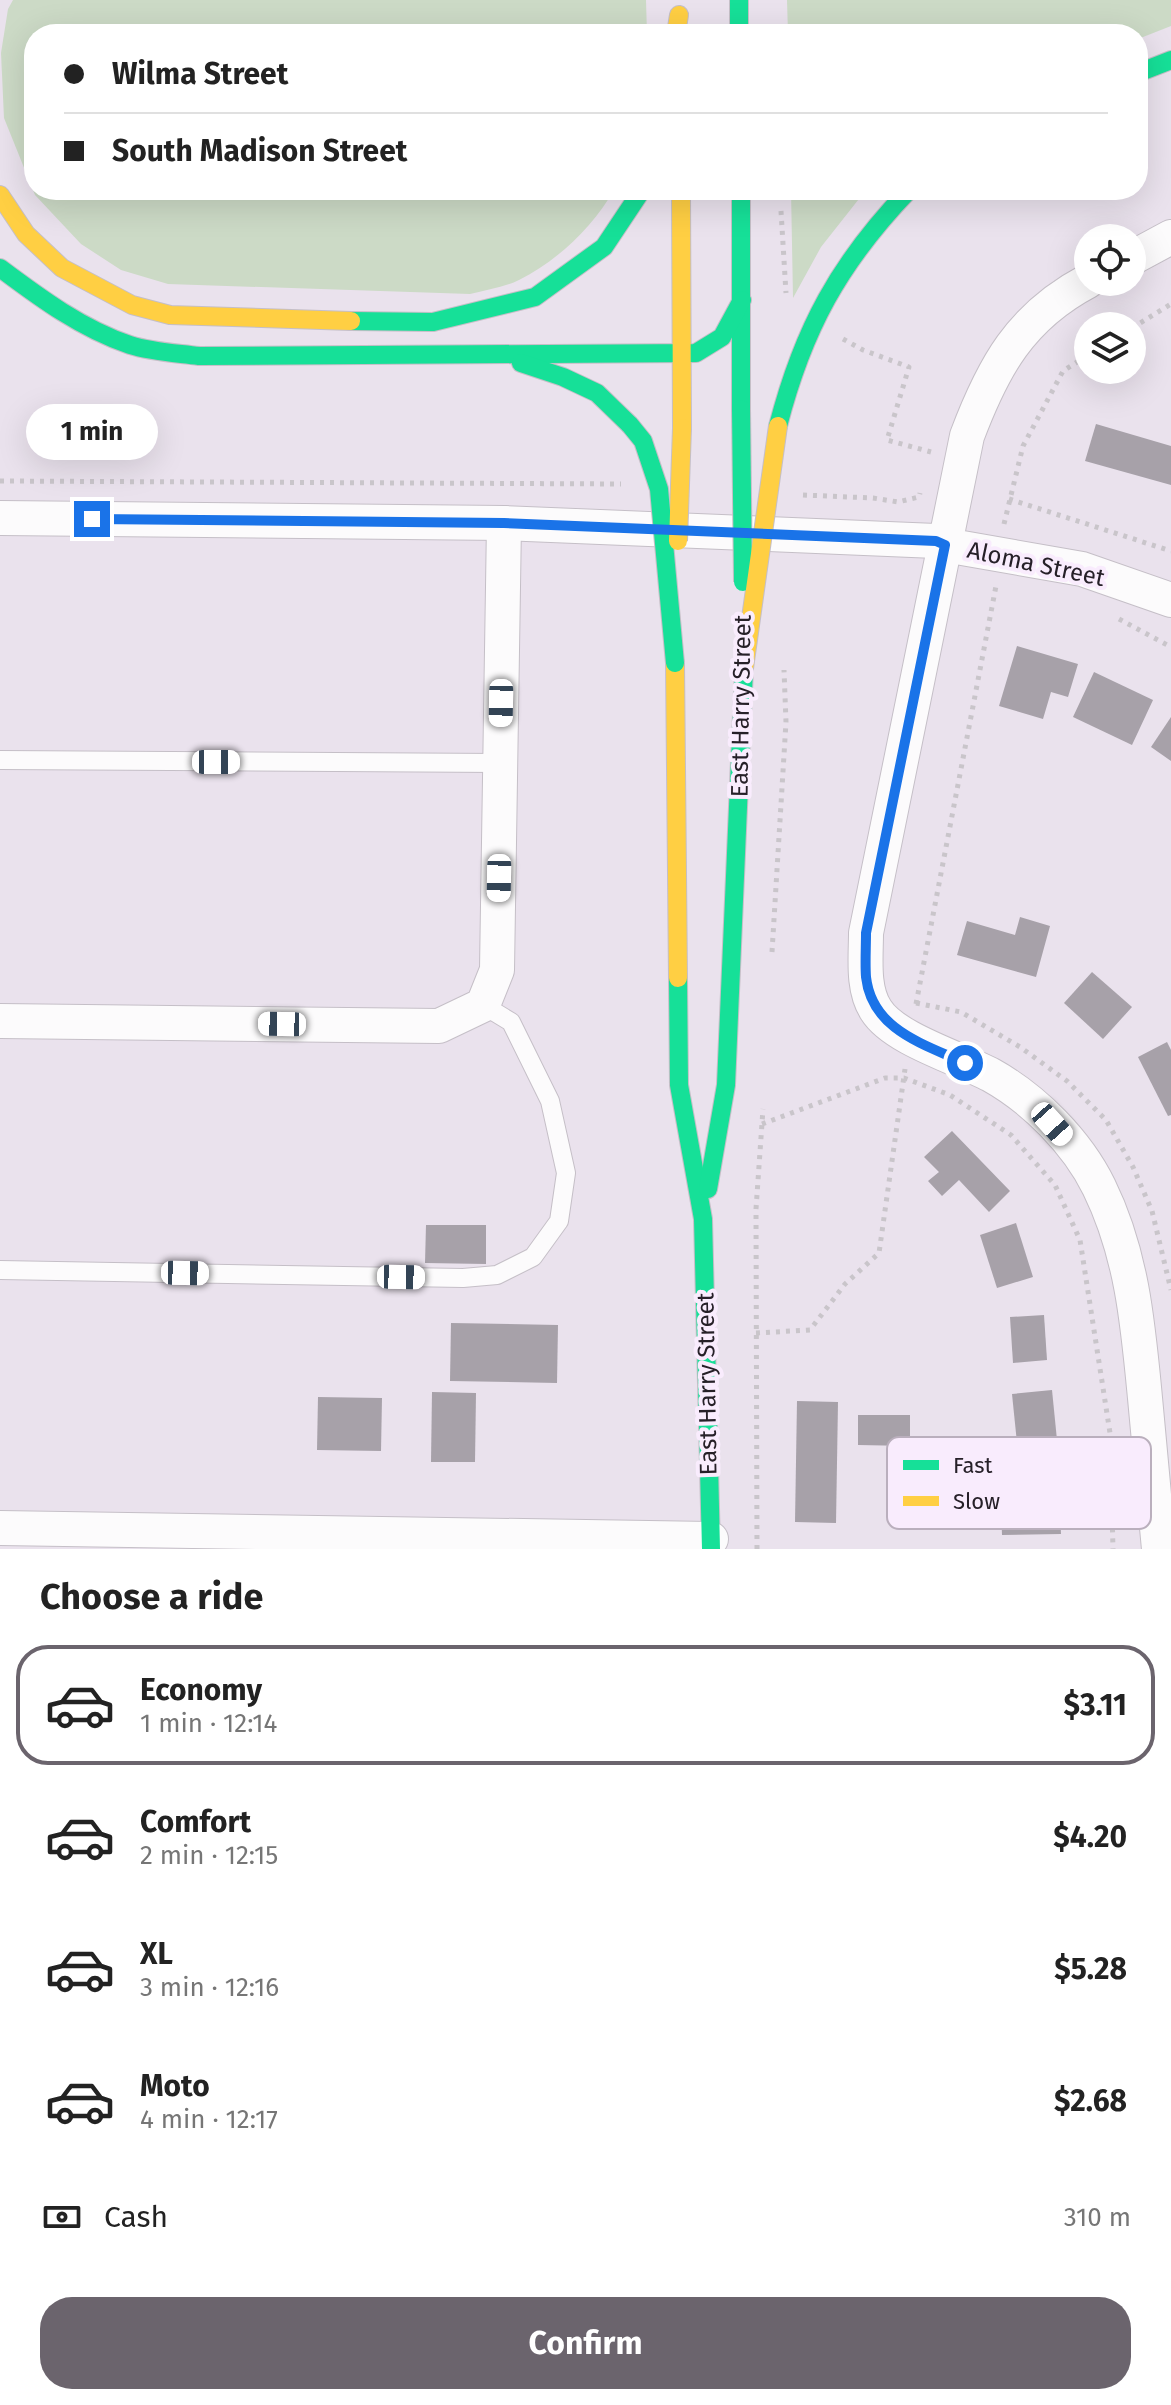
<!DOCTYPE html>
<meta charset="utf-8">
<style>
:root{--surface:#fff;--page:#f2f2f2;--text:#222;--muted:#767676;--line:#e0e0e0;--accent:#6b646d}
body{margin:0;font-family:"Fira Sans",sans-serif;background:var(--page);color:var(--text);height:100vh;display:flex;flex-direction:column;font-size:30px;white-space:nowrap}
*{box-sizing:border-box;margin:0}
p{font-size:26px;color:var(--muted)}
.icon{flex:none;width:44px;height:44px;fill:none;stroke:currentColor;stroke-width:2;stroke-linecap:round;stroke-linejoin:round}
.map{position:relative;height:1549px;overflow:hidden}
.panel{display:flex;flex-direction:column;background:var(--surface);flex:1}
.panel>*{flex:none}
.banner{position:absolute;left:24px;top:24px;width:1124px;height:176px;border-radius:32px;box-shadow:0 8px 32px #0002;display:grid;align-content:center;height:176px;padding:0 40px;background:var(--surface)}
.fabs{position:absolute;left:1074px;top:224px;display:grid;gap:16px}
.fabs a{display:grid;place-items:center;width:72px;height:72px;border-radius:50%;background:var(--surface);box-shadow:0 8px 32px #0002;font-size:40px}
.end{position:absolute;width:36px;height:36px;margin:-18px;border:10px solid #1a73e8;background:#fff;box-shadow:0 0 0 4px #fff}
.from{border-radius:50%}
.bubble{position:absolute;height:56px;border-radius:28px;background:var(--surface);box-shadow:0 8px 32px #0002;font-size:26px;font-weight:700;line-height:56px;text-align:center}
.car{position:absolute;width:24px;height:48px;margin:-24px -12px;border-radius:10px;box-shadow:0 0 6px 2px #0007;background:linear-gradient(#fff 24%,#345 0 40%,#fff 0 76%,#345 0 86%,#fff 0)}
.banner b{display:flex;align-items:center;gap:28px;height:76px;font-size:30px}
.banner b+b{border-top:2px solid var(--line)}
.banner i{width:20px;height:20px;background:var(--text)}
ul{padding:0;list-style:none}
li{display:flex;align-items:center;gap:24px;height:120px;margin:0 16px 12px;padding:0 24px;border:4px solid transparent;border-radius:32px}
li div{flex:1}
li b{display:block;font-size:30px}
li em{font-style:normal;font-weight:700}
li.selected{border-color:var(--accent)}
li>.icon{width:72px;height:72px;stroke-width:1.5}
h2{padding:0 40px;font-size:36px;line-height:96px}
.pay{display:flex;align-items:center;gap:20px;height:88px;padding:0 40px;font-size:30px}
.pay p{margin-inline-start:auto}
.button{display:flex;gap:16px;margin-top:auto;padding:16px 40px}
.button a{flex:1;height:92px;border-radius:32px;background:var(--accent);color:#fff;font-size:32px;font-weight:700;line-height:92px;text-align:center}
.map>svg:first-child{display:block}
</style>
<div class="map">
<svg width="1171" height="1549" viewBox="0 0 1171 1549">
<rect width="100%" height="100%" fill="#eae2ed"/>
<g fill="#ccdac6">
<path d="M 13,0 L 646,0 L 647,34 L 34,34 L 34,190 L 614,190 C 593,227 557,261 519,280 C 505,287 486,290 470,294 L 168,284 L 121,270 L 81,244 L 35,195 L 4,118 L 1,53 L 8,9 Z"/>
<path d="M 787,0 L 1171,0 L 1171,26 L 1138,39 L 1138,34 L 788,34 Z"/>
<path d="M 791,190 L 866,190 L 821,247 L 793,298 Z"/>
</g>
<g fill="#a7a1a9">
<path d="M 1096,424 L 1171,446 L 1171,485 L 1085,461 Z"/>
<path d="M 1017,646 L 1078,664 L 1068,697 L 1051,692 L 1043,719 L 999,706 Z"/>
<path d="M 1094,672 L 1153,700 L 1132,745 L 1073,717 Z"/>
<path d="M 1171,717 L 1171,761 L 1151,747 Z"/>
<path d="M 1020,917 L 1050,926 L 1036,977 L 957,955 L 967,921 L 1015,935 Z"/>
<path d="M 1092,972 L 1132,1007 L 1103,1039 L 1064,1003 Z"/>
<path d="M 1167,1042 L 1171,1050 L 1171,1115 L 1168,1116 L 1138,1057 Z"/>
<path d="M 952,1131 L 1010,1191 L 989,1212 L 959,1180 L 942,1196 L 928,1181 L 939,1172 L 924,1157 Z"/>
<path d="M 1016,1223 L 1033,1277 L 997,1288 L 980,1235 Z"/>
<path d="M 426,1225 L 486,1225 L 486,1264 L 425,1263 Z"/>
<path d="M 1044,1315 L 1047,1360 L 1013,1363 L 1010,1317 Z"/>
<path d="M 451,1323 L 558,1325 L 557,1383 L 450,1381 Z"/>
<path d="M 1052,1390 L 1057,1440 L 1017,1443 L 1012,1394 Z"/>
<path d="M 432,1392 L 476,1393 L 475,1462 L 431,1462 Z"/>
<path d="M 318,1397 L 382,1398 L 381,1451 L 317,1450 Z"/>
<path d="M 797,1401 L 838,1402 L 836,1523 L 795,1522 Z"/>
<path d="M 858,1415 L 910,1415 L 910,1446 L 858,1445 Z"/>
<path d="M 1058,1468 L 1061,1534 L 1002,1535 L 1000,1470 Z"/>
</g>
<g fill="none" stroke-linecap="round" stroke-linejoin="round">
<g stroke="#c5bfc7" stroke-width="20">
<g id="lane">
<path d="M 0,760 L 500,763"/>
<path d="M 0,1270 L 463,1278 L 497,1275 L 533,1257 L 559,1221 L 566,1173 L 550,1101 L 511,1022 L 483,1005"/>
</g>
</g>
<g stroke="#c5bfc7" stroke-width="36">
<g id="street">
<path d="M 1132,258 L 1171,237"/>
<path d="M 1088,281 C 1020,317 993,367 967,436 L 866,933 C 866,957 862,989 876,1010 C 894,1039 959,1058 991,1075 C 1034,1099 1077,1142 1099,1187 C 1132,1254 1138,1324 1145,1398 C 1150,1448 1154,1499 1159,1549"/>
<path d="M 0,518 L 504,523 L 936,541 L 945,545 L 1082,569 L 1171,600"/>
<path d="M 0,1021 L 439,1026 L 483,1005 L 497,970 L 504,523"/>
<path d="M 0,1528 L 711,1539"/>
</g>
</g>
<g stroke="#c5bfc7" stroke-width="20">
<g id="fast">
<path d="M 739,0 L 739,34"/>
<path d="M 1138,73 L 1171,60"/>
<path d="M 741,190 L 741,409"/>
<path d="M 0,268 C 40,298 82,329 130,345 C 152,352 176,353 199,356 L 696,353 L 722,337 L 742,300"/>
<path d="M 351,321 L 433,322 L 535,297 L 604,247 L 642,190"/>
<path d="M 521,363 L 563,377 L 597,393 L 630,425"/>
<path d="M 778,426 C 803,329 839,263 909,190"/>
<path d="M 678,978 L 679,1085 L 703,1219 L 711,1549"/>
<path d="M 708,1189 L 726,1085 L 744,668"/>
</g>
</g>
<g stroke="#c5bfc7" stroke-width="20">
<g id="slow">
<path d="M 676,34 L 679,15"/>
<path d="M 681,190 L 682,428"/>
<path d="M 0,195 L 26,234 L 62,268 L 132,305 L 170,315 L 351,321"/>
<path d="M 675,663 L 678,978"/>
</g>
</g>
<g stroke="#c9c5ca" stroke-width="5" stroke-dasharray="4 6" stroke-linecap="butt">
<path d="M 781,211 L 786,293"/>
<path d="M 1132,328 L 1171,304"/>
<path d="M 843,339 L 863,350 L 909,367 L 887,440 L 931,452"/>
<path d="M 0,481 L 621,484"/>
<path d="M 803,495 L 873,498 L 898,502 L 919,497 L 920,493"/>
<path d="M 1009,499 L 1171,551"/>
<path d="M 1004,524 L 1023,446 L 1063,371 L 1088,355"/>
<path d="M 1119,619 L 1171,647"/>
<path d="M 772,952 L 786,722 L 784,670"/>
<path d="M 916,1003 L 961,1012 L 1020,1047 L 1067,1081 L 1106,1120 L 1133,1167 L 1152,1211 L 1171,1290"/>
<path d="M 916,1004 L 996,586"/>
<path d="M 762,1124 L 885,1078 L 904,1078 L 950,1095 L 1011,1135 L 1055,1185 L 1080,1240 L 1110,1433 L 1113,1549"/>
<path d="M 756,1333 L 810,1330 L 845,1284 L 879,1253 L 905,1069"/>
<path d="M 757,1549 L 756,1209 L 763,1109"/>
</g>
<use href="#lane" stroke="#fcfbfc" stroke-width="18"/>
<use href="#street" stroke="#fcfbfc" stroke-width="34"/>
<use href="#fast" stroke="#16e098" stroke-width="18"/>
<use href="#slow" stroke="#ffcf43" stroke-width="18"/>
<g stroke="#c5bfc7" stroke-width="20" stroke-linecap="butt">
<g id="fast-bridge">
<path d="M 741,409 L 743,582"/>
<path d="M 630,425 L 643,441 L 659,489 L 675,663"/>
</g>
</g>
<g stroke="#c5bfc7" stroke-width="20" stroke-linecap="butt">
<g id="slow-bridge">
<path d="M 678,541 L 682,428"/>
<path d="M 744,668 L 778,426"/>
</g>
</g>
<use href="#fast-bridge" stroke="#16e098" stroke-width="18"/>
<use href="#slow-bridge" stroke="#ffcf43" stroke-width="18"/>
</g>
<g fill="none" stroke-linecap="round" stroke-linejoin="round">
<path stroke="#1a73e8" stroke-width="10" d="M 92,519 L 504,523 L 936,541 L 945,545 L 866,933 C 866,948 865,963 866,977 C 872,1030 924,1044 965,1063"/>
</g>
<g text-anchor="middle" stroke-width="8" stroke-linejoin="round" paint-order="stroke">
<g font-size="24" fill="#262028" stroke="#f9ecfd">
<text transform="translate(1036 564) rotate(12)" y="8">Aloma Street</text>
<text transform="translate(741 706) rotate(-89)" y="8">East Harry Street</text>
<text transform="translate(707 1384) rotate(-91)" y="8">East Harry Street</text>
</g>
</g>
<rect x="887" y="1437" width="264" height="92" rx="12" fill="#f9ecfd" stroke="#baafbd" stroke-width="2"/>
<rect x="903" y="1460" width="36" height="10" fill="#16e098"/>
<rect x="903" y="1496" width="36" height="10" fill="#ffcf43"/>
<g font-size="22" fill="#262028">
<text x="953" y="1473">Fast</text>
<text x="953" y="1509">Slow</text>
</g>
</svg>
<div class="fabs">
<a><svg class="icon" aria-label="locate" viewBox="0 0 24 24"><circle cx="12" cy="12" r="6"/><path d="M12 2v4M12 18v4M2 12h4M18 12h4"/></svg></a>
<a><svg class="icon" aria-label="layers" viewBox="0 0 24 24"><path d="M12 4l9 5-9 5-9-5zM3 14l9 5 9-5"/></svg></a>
</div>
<i class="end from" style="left:965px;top:1063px"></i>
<i class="end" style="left:92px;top:519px"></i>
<div class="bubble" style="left:26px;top:404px;width:132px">1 min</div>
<i class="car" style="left:501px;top:703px;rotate:181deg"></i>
<i class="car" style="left:216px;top:762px;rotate:90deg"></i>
<i class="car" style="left:499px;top:878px;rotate:181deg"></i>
<i class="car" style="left:282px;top:1024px;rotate:271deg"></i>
<i class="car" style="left:1052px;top:1124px;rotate:138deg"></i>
<i class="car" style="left:185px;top:1273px;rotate:91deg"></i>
<i class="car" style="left:401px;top:1277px;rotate:91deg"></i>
<div class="banner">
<b><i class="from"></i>Wilma Street</b>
<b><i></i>South Madison Street</b>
</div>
</div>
<section class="panel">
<h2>Choose a ride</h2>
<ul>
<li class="selected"><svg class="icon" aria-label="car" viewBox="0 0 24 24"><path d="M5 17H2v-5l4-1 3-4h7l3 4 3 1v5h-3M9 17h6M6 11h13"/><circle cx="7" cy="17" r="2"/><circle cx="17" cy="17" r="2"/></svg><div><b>Economy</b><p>1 min · 12:14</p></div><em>$3.11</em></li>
<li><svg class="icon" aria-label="car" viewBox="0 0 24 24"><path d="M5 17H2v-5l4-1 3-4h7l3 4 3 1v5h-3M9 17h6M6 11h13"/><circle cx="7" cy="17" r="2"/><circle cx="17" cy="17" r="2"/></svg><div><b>Comfort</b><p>2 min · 12:15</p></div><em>$4.20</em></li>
<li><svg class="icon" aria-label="car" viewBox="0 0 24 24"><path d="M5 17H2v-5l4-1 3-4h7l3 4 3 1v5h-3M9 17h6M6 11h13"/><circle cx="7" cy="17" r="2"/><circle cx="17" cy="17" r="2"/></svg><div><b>XL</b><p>3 min · 12:16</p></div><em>$5.28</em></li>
<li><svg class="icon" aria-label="car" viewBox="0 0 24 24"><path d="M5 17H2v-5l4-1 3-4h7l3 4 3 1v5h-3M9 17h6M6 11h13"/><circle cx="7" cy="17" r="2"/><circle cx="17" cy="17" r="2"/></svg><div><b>Moto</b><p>4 min · 12:17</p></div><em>$2.68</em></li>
</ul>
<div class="pay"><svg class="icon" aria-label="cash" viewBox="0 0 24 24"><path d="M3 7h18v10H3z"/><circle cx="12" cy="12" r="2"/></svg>Cash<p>310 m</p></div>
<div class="button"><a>Confirm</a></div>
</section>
